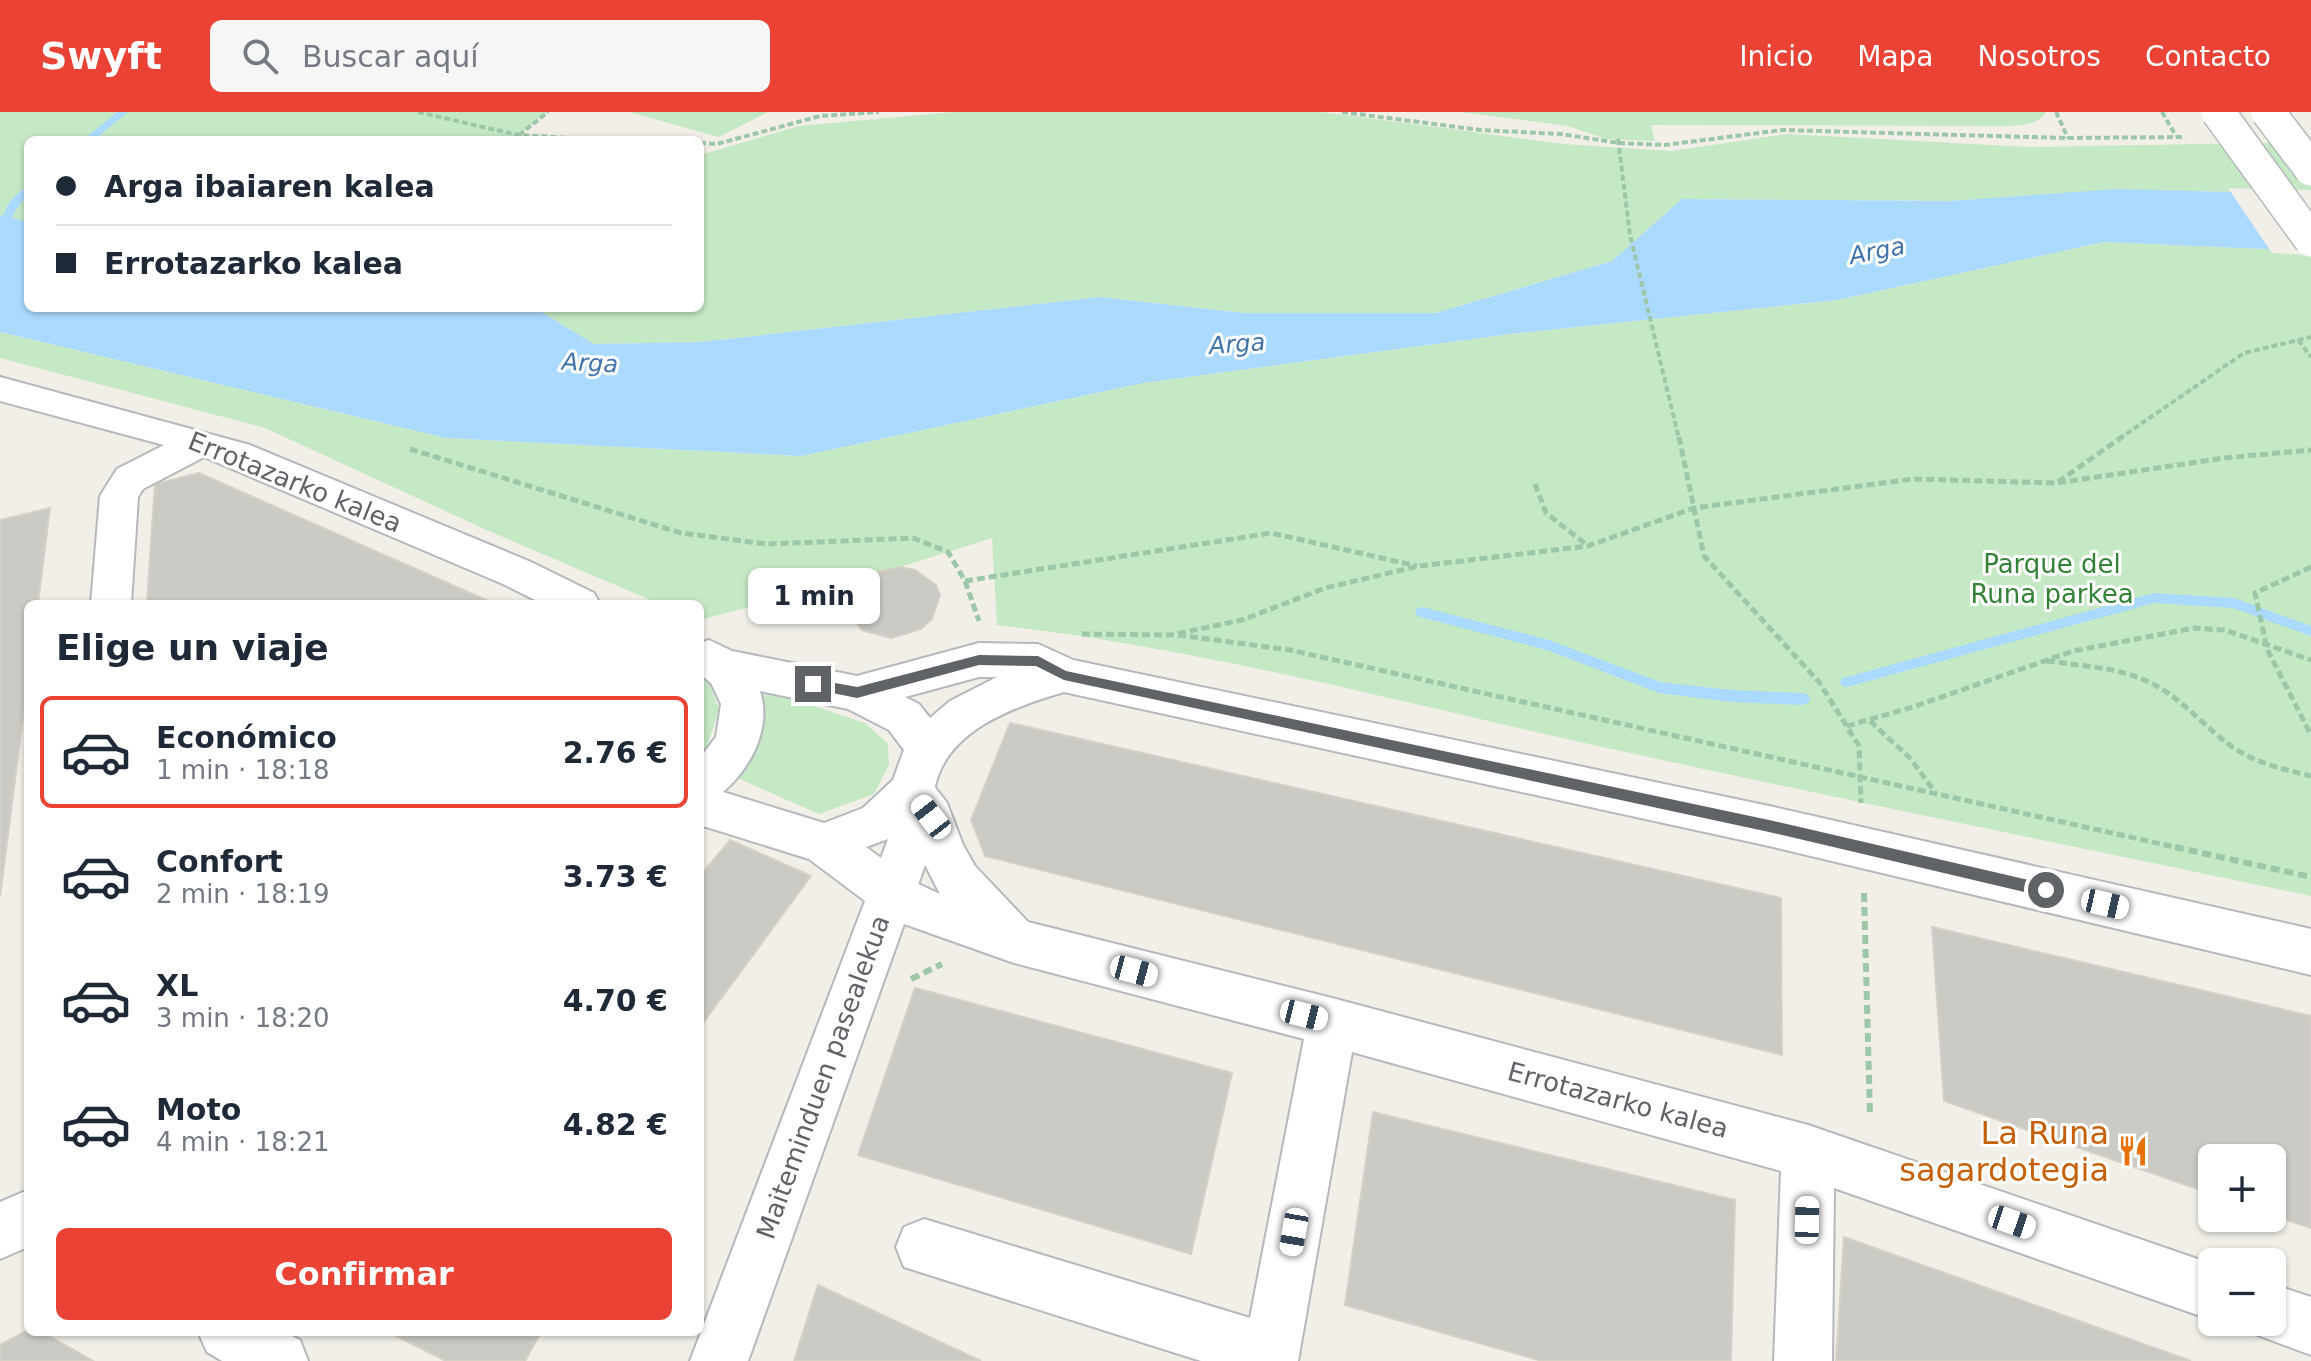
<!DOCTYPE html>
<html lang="es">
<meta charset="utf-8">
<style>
:root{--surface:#fff;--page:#f6f6f7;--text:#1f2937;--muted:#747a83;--line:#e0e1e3;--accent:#ea4335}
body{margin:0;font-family:"DejaVu Sans",sans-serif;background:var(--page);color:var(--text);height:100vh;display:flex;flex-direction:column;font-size:30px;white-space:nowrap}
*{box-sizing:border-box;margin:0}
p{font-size:26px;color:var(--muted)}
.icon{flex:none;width:44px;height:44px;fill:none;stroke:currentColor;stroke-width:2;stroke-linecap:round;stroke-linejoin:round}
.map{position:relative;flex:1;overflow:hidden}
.side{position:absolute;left:24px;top:488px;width:680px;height:736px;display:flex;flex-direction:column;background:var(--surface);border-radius:12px;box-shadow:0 2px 6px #0004}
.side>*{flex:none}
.top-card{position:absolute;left:24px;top:24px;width:680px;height:176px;border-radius:12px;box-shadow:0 2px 6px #0004;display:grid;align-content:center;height:176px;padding:0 32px;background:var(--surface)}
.buttons{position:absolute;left:2198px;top:1032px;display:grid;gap:16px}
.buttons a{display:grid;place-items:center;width:88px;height:88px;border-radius:12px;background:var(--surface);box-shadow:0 2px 6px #0004;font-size:40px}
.end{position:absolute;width:36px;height:36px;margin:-18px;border:10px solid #5f6368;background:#fff;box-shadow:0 0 0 4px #fff}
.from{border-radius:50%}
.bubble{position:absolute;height:56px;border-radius:12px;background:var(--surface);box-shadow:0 2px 6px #0004;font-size:26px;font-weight:700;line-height:56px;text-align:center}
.car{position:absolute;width:24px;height:48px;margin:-24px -12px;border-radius:10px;box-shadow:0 0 6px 2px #0007;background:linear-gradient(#fff 24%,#345 0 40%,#fff 0 76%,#345 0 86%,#fff 0)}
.top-card b{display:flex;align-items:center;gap:28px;height:76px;font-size:30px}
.top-card b+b{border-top:2px solid var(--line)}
.top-card i{width:20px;height:20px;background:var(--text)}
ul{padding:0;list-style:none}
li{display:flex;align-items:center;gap:24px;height:112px;margin:0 16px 12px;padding:0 16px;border:4px solid transparent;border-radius:12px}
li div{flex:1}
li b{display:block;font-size:30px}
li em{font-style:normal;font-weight:700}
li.selected{border-color:var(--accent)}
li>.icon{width:72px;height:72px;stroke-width:1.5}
h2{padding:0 32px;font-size:36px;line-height:96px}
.button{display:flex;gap:16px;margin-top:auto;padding:16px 32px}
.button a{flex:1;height:92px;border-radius:12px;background:var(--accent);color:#fff;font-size:32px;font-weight:700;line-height:92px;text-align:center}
header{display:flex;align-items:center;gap:48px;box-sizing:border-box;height:112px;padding:0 40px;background:var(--accent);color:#fff}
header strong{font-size:38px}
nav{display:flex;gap:44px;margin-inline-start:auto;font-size:28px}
.search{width:560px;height:72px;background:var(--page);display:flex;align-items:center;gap:20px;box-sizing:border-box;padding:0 28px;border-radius:12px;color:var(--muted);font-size:30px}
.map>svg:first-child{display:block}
</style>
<header>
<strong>Swyft</strong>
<div class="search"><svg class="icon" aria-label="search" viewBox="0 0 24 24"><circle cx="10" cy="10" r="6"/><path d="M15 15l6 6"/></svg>Buscar aquí</div>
<nav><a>Inicio</a><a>Mapa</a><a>Nosotros</a><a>Contacto</a></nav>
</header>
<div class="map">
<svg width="2311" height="1249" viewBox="0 0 2311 1249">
<rect width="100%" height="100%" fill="#f1efe8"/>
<g fill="#c5e8c5">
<path d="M 0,0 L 548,0 L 519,23 L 546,28 L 28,28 L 28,110 L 0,103 Z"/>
<path d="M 629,0 L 768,0 L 719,25 Z"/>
<path d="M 954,0 L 1321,0 L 1563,32 L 1671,39 L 1787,22 L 2028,35 L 2311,30 L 2311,82 L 2141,78 L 1950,89 L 1682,87 L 1612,149 L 1436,201 L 1244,201 L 1100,185 L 701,230 L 594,232 L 535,196 L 700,196 L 700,43 L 799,14 Z"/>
<path d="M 1460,0 L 2046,0 C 2039,12 2022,13 2009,14 L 1651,13 L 1655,29 L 1606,27 L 1568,14 Z"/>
<path d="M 2104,130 L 2311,139 L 2311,784 C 2073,734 1835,686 1598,634 C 1399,590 1201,536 997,513 L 992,426 L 900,455 L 700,508 L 700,492 L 660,492 L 491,420 L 265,316 L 0,246 L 0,220 L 446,326 L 801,344 L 1143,271 L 1518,221 L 1837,188 Z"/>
<path d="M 700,565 L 709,570 L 719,597 L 707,635 L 700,642 Z"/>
<path d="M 758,582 L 784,584 L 865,611 L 888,632 L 889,653 L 874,682 L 819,702 L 735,665 Z"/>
</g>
<path fill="#aadaff" d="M 2117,77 L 2311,82 L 2311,139 L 2104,130 L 1837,188 L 1518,221 L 1143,271 L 801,344 L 446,326 L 0,220 L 0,103 L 28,110 L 28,196 L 535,196 L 594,232 L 701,230 L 1100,185 L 1244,201 L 1436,201 L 1612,149 L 1682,87 L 1950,89 Z"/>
<path fill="#f1efe8" d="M 2228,76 L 2311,78 L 2311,143 L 2272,141 Z"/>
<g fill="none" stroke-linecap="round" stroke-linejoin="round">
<g fill="#aadaff" fill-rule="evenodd">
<path d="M 117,0 L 128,0 L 94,28 L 83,28 Z"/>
<path d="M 28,75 L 28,83 L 15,99 L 5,126 L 0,129 C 0,105 5,87 28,75 Z"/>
<path d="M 2154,481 L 2234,486 L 2311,514 L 2311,524 L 2233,496 L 2154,491 L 1847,575 L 1842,574 L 1840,570 L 1842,566 L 1847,565 Z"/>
<path d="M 1422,495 L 1549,528 L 1660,570 L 1731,578 L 1803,581 L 1808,583 L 1810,587 L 1808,591 L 1803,593 L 1731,590 L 1659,581 L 1547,538 L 1417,504 L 1415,500 L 1417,496 Z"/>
</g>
</g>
<g fill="#cccac5" stroke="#d6d1c6" stroke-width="2">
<path d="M 199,361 L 495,492 L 155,492 L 147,489 L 155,372 Z"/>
<path d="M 50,396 L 38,492 L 28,492 L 28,567 L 0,785 L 0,408 Z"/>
<path d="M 900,455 L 915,458 L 936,473 L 940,483 L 932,507 L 921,517 L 891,526 L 862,518 L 848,500 L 853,478 L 873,461 Z"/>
<path d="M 1010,611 L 1781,786 L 1782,943 L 985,744 L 971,708 Z"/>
<path d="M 730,728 L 811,764 L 700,915 L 700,764 Z"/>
<path d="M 1932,815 L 2311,904 L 2311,1116 L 2272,1103 L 2272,1046 L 2212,1046 L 2212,1082 L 1944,989 Z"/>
<path d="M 915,876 L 1232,961 L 1191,1142 L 858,1043 Z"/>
<path d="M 1373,1000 L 1735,1088 L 1731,1249 L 1542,1249 L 1345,1193 Z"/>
<path d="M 1844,1125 L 2191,1249 L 1836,1249 Z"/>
<path d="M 818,1173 L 981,1249 L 794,1249 Z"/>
<path d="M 28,1218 L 42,1220 L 93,1249 L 0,1249 L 0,1233 Z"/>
<path d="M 388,1220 L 541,1220 L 525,1249 L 446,1249 Z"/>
</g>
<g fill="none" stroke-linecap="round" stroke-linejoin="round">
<g stroke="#b5b8bc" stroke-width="4">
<g id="minor">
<path d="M 0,265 L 250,333 L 531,450 L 594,481 L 600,492 L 543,492 L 503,472 L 204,345 L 143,377 L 138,385 L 131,492 L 91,492 L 100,384 L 117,357 L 164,333 L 0,289 Z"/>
<path d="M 911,660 L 927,665 L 947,691 L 963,733 L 975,754 L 1028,810 L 1332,886 L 1808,1013 L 2212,1152 L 2212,1208 L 1834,1076 L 1832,1249 L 1774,1249 L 1781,1059 L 1352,940 L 1298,1249 L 1201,1249 L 904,1155 L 896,1135 L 904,1115 L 924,1107 L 1250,1206 L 1304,927 L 1014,851 L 893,808 L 873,795 L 866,780 L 873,765 L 890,759 L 940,782 L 918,739 L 910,713 L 888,679 L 895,665 Z"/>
<path d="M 2272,1172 L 2311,1185 L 2311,1243 L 2252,1221 L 2247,1210 L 2272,1210 Z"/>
<path d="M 198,1220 L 284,1220 L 300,1228 L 308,1249 L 222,1249 L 207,1240 Z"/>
</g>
</g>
<g stroke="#b5b8bc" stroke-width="4">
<g id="tertiary">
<path d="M 709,528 L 732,539 L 857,564 L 979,531 L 1038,532 L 1073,548 L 1769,694 L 2311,817 L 2311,863 L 1769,734 L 1064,580 C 1013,595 944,619 934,679 C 931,694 934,712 934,728 L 748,1249 L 690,1249 L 865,789 L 809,747 L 700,713 L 700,646 L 716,625 L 721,592 L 711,571 L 700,562 L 700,531 ZM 979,565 L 997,565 L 950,589 L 930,606 L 919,592 L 905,585 ZM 760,579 L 848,597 L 889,618 L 904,638 L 893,668 L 863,696 L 824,711 L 723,680 C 751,656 772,616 760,579 ZM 888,727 L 881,746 L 866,735 Z"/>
<path d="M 28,1078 L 28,1135 L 0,1147 L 0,1090 Z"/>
</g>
</g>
<g stroke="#9cc7a9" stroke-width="4" stroke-dasharray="6 3" stroke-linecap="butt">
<path d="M 418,0 L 518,23 L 604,28"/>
<path d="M 1342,0 L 1480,18 L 1561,22 L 1619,31 L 1665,33 L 1782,18 L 2068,26 L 2185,25"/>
<path d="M 2056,0 L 2068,26"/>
<path d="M 2162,0 L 2176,24"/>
<path d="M 519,23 L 548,0"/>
<path d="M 1618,27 L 1630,123 L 1679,327"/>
<path d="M 700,31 L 717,32 L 820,4 L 879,0"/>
<path d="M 2298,228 L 2311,245"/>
<path d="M 2119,327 L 2244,241 L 2311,225"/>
</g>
<g stroke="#9cc7a9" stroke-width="5" stroke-dasharray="8 4" stroke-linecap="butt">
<path d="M 1679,325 L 1704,444 L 1819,570 L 1859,634 L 1861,691"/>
<path d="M 410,337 L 681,421 L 767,432 L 913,426 L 948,440 L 965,469 L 979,509"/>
<path d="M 2058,370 L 2122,325"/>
<path d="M 1535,372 L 1546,401 L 1587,433"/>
<path d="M 2311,455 L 2255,481 L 2267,537 L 2311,623"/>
<path d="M 965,469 L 1271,421 L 1417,454"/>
<path d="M 1082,522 L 1171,523 L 1242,508 L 1325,476 L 1419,454 L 1588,434 L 1694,396 L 1913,367 L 2057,371 L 2224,346 L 2311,338"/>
<path d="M 1178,523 L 1290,538 L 2184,737"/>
<path d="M 2047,549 C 2081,554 2117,555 2149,570 C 2181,585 2203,614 2231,634 C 2255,651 2283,657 2311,664"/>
<path d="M 1870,609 L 1910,646 L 1935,680"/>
<path d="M 1847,614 L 1913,595 L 2073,539 L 2194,516 L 2225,518 L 2311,548"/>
</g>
<g stroke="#9cc7a9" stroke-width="6" stroke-dasharray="9 5" stroke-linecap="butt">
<path d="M 2175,735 L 2311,765"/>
<path d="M 1864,781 L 1870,1004"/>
<path d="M 911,867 L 942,852"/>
</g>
<use href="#minor" fill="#fff" fill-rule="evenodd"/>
<use href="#tertiary" fill="#fff" fill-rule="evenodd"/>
<g stroke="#b5b8bc" stroke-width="36" stroke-linecap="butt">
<g id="tertiary-bridge">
<path d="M 2218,0 L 2311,128"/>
<path d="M 2268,0 L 2311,57"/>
</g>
</g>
<use href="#tertiary-bridge" stroke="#fff" stroke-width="33"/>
</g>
<path fill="#5f6368" d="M 979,543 L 1038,544 L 1066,559 L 1769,708 L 2046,772 L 2053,778 L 2046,785 L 1769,720 L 1064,568 L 1036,554 L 979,553 L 857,586 L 813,577 L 807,572 L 813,567 L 857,575 Z"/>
<defs>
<g id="restaurant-bare" transform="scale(2.4)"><path d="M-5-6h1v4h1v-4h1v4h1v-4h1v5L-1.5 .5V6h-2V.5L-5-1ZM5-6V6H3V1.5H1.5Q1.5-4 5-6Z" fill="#e8710a" stroke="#fff" stroke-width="2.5" paint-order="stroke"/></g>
</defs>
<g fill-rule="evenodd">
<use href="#restaurant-bare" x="2133" y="1039"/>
</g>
<g text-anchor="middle" stroke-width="6" stroke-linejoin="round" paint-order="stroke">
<g font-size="24" font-style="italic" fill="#4174aa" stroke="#fff">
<text transform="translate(1877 139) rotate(-11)" y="8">Arga</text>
<text transform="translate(1237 232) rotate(-4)" y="8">Arga</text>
<text transform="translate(590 251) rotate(3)" y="8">Arga</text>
</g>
<g font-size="26" fill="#5f6368" stroke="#fff">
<text transform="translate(295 370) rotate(22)" y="9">Errotazarko kalea</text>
<text transform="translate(823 965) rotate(-70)" y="9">Maiteminduen pasealekua</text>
<text transform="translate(1618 988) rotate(15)" y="9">Errotazarko kalea</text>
</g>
<g font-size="26" fill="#348238" stroke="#fff">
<text x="2052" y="461">Parque del<tspan x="2052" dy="30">Runa parkea</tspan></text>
</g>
<g font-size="32" fill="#c56008" stroke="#fff" text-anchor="end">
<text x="2109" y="1032">La Runa<tspan x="2109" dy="37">sagardotegia</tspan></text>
</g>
</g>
</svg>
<div class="buttons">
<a>+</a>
<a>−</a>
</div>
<i class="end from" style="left:2046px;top:778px"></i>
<i class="end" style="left:813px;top:572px"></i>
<div class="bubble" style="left:748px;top:456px;width:132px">1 min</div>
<i class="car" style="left:931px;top:705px;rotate:322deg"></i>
<i class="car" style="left:2105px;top:792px;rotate:103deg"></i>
<i class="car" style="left:1134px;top:859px;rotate:105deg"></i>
<i class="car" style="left:1304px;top:903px;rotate:104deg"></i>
<i class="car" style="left:1807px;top:1108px;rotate:1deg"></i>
<i class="car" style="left:2012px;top:1110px;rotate:109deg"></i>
<i class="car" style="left:1294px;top:1120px;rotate:190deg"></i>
<div class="top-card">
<b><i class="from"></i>Arga ibaiaren kalea</b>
<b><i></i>Errotazarko kalea</b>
</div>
<section class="side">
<h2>Elige un viaje</h2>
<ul>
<li class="selected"><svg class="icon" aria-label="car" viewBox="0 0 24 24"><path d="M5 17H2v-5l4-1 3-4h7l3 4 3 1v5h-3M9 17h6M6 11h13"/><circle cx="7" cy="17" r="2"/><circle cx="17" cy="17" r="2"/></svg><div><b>Económico</b><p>1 min · 18:18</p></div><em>2.76 €</em></li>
<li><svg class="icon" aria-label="car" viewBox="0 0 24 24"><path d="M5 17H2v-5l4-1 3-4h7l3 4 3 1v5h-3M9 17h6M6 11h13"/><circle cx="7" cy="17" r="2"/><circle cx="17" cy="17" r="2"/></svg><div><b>Confort</b><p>2 min · 18:19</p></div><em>3.73 €</em></li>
<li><svg class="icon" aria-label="car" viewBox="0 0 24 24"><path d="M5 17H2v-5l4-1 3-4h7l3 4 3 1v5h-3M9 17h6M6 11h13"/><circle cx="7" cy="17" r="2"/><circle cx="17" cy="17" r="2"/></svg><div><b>XL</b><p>3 min · 18:20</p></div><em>4.70 €</em></li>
<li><svg class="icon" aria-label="car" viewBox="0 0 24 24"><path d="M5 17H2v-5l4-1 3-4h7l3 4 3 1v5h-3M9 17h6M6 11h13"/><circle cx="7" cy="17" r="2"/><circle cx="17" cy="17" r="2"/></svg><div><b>Moto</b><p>4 min · 18:21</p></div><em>4.82 €</em></li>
</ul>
<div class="button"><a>Confirmar</a></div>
</section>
</div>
